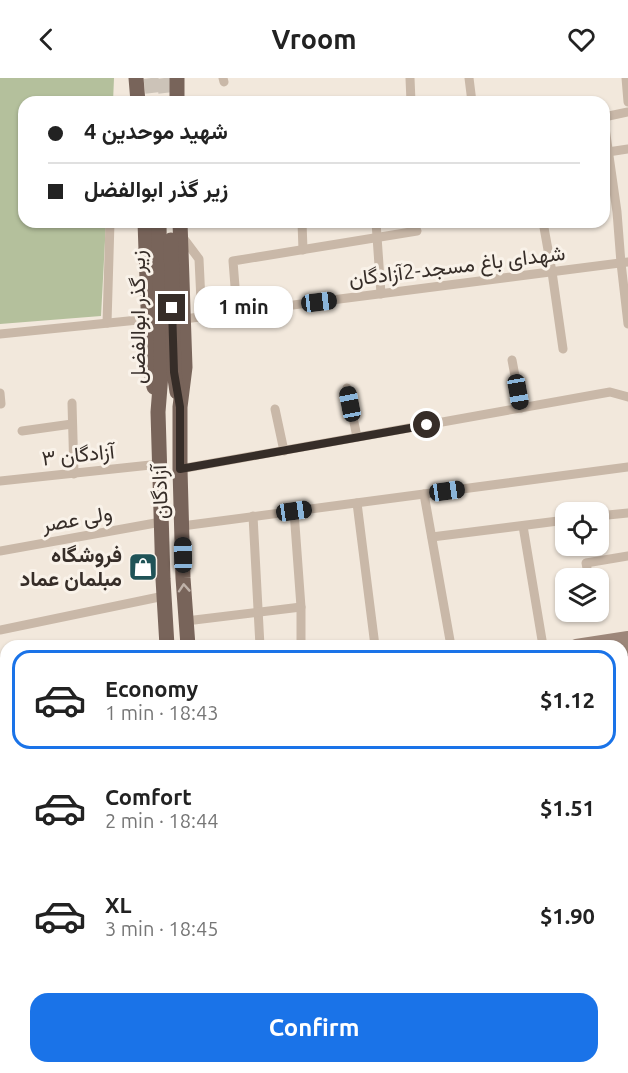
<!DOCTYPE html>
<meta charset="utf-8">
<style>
:root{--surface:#fff;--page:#f2f2f2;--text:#222;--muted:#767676;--line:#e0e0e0;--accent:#1a73e8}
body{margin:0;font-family:Ubuntu,Vazirmatn,sans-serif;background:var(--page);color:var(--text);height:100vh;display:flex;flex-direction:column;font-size:22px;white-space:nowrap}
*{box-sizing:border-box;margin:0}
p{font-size:20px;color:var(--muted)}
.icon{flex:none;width:33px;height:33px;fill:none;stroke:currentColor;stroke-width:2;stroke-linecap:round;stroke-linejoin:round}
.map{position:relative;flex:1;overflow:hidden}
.panel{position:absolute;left:0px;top:562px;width:628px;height:434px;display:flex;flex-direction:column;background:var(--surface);border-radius:18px 18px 0 0;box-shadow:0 2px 4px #0004}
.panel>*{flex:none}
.top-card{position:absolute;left:18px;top:18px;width:592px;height:132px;border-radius:18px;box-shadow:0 2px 4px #0004;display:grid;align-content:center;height:132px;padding:0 30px;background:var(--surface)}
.tools{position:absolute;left:555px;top:424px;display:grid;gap:12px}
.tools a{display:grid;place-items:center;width:54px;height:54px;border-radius:12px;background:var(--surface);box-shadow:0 2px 4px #0004;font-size:30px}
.end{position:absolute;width:27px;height:27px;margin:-14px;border:8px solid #362d28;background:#fff;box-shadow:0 0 0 3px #fff}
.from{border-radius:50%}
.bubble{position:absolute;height:42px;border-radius:18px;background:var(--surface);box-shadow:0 2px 4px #0004;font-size:20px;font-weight:600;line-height:42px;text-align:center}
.car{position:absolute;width:18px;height:36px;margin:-18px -9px;border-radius:8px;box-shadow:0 0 4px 2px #0007;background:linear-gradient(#222 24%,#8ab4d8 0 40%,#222 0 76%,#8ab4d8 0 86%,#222 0)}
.top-card b{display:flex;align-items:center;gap:21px;height:57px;font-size:22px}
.top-card b+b{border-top:2px solid var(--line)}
.top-card i{width:15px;height:15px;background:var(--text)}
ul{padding:10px 0 0;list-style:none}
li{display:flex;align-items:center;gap:18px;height:99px;margin:0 12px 9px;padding:0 18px;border:3px solid transparent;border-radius:18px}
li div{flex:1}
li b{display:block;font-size:22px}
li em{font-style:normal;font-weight:600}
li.current{border-color:var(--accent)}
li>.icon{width:54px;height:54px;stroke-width:1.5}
.cta{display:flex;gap:12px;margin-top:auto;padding:12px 30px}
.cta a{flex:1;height:69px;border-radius:18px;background:var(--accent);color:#fff;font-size:24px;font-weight:600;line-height:69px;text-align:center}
header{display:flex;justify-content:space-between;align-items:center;height:78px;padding:0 30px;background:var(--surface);font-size:27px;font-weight:600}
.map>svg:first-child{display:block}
</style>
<header><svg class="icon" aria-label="back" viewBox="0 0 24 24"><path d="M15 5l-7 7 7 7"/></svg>Vroom<svg class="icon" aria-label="heart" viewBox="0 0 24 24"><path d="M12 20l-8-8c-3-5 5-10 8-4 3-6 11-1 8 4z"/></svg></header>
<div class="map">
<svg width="628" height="995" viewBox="0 0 628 995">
<rect width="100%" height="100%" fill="#f2e8dc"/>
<path fill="#b4c09c" d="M 0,0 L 114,0 L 113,24 L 24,24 L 24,144 L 106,144 L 101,238 L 0,246 Z"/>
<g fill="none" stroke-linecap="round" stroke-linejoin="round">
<g stroke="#ccc3b8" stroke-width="15" stroke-dasharray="15 8" stroke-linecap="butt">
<path d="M 151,0 L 154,24"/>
<path d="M 164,0 L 167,24"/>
</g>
<g stroke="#c9b8a8" stroke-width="9">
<path d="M 223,0 L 224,4"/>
<path d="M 410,0 L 411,24"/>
<path d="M 469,0 L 472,24"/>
<path d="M 626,0 L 628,24"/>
<path d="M 604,39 L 628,34"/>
<path d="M 604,43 L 617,134 L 621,185 L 628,246"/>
<path d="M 608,74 L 628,71"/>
<path d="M 302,144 L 303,172"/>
<path d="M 376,144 L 381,216"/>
<path d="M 543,144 L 552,194 L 563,271"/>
<path d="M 181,157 L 199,181 L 201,223"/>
<path d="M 237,234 L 233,183 L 417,153"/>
<path d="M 184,241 L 628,184"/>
<path d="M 107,245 L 110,144"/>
<path d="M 0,256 L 148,241"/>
<path d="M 512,282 L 521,330"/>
<path d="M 347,310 L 357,359"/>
<path d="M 0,315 L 1,326"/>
<path d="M 72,325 L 74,396"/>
<path d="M 275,331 L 284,373"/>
<path d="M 22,353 L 72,346"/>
<path d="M 180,391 L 610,314 L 628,319"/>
<path d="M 0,403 L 160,386"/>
<path d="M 424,416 L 451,568"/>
<path d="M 357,425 L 375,568"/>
<path d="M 294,433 L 301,529 L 301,568"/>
<path d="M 253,438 L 260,568"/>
<path d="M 598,438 L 628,435"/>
<path d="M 182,448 L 628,389"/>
<path d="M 523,448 L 543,568"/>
<path d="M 432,459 L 566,442"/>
<path d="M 0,473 L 161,444"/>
<path d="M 589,501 L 586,485 L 628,478"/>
<path d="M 186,543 L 301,529"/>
<path d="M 0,552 L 164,518"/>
<path d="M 622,635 L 628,634"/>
<path d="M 0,670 L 6,669"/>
<path d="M 622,683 L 628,682"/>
<path d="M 622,707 L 628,707"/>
<path d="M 0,755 L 6,754"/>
<path d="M 622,805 L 628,805"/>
<path d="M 5,809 L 6,818"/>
<path d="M 0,862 L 6,861"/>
<path d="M 622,943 L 628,942"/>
<path d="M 25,990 L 26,995"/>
<path d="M 288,990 L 289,995"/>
<path d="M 348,990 L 348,995"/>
<path d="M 409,990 L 410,995"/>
<path d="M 467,990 L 468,995"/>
<path d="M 520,990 L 521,995"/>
<path d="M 577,990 L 577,995"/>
<path d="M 621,990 L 621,995"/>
<path d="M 57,995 L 115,990"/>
</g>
<g stroke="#9d877a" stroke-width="14">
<path d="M 576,568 L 628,560"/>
<path d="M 622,572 L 628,571"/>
</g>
<g stroke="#78645a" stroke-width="15">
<path d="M 136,0 L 138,24"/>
<path d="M 177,0 L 177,24"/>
<path d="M 145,144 L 150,286 L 154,309"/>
<path d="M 159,144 L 161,296 L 158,334 L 163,501 L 167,568"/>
<path d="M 180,144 L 185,289 L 180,329 L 180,391 L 183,500 L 188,568"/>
<path d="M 171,162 L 174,294 L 177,314"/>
<path d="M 200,990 L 200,995"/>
<path d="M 222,990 L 222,995"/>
</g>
</g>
<defs><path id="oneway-chevron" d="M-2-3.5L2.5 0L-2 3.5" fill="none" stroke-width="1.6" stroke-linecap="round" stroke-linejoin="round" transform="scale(1.5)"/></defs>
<use stroke="#bfb2a9" href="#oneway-chevron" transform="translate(184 510) rotate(-94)"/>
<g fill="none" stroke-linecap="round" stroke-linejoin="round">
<path stroke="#362d28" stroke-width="8" d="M 172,230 L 174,294 L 180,329 L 180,391 L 427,347"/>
</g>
<defs>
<g id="shop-square" transform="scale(1.5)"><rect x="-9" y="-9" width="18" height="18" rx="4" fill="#1f5357" stroke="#f9f2e9"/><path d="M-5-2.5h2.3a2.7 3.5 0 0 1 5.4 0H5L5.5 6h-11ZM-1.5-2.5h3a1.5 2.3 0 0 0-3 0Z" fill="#fff"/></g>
</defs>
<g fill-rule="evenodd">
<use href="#shop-square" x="143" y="489"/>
</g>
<g text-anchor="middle" stroke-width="6" stroke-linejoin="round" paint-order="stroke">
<g font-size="21" fill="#362d28" stroke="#f9f2e9">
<text transform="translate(457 188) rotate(-7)" y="7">شهدای‌ باغ مسجد-2آزادگان</text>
<text transform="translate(138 239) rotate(-90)" y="7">زیر گذر ابوالفضل</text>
<text transform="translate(78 377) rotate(-6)" y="7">۳ آزادگان</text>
<text transform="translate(160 414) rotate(-92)" y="7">آزادگان</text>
<text transform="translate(77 441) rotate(-10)" y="7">ولی عصر</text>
</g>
<g font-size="21" font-weight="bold" fill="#362d28" stroke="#f9f2e9" text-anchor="end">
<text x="122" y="484">فروشگاه<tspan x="122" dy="24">مبلمان عماد</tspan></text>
</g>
</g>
</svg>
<div class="tools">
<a><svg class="icon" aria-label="locate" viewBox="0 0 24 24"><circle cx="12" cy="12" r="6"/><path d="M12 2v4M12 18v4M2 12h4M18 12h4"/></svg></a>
<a><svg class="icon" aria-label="layers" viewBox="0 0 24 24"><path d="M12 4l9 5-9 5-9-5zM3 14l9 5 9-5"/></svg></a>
</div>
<i class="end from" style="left:427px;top:347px"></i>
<i class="end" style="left:172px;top:230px"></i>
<div class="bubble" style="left:194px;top:208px;width:99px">1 min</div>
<i class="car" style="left:319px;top:224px;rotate:83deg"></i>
<i class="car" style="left:518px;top:314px;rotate:170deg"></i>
<i class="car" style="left:350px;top:326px;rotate:349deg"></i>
<i class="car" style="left:447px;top:413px;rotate:82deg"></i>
<i class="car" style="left:294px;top:433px;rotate:82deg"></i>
<i class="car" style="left:183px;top:477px;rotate:359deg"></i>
<div class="top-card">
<b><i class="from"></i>4 شهید موحدین</b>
<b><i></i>زیر گذر ابوالفضل</b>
</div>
<section class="panel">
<ul>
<li class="current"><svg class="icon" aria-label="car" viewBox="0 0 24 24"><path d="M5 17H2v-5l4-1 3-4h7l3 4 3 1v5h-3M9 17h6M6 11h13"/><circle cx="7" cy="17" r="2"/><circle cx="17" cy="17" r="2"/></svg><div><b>Economy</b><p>1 min · 18:43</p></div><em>$1.12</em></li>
<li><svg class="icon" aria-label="car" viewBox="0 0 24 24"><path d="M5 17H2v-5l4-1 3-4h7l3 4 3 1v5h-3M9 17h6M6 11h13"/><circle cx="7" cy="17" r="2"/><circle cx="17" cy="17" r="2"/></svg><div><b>Comfort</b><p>2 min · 18:44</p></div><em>$1.51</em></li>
<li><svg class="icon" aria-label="car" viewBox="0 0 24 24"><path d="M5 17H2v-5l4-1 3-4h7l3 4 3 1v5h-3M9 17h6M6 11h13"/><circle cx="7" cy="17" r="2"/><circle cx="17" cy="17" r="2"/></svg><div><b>XL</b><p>3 min · 18:45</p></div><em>$1.90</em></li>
</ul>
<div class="cta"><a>Confirm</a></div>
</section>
</div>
